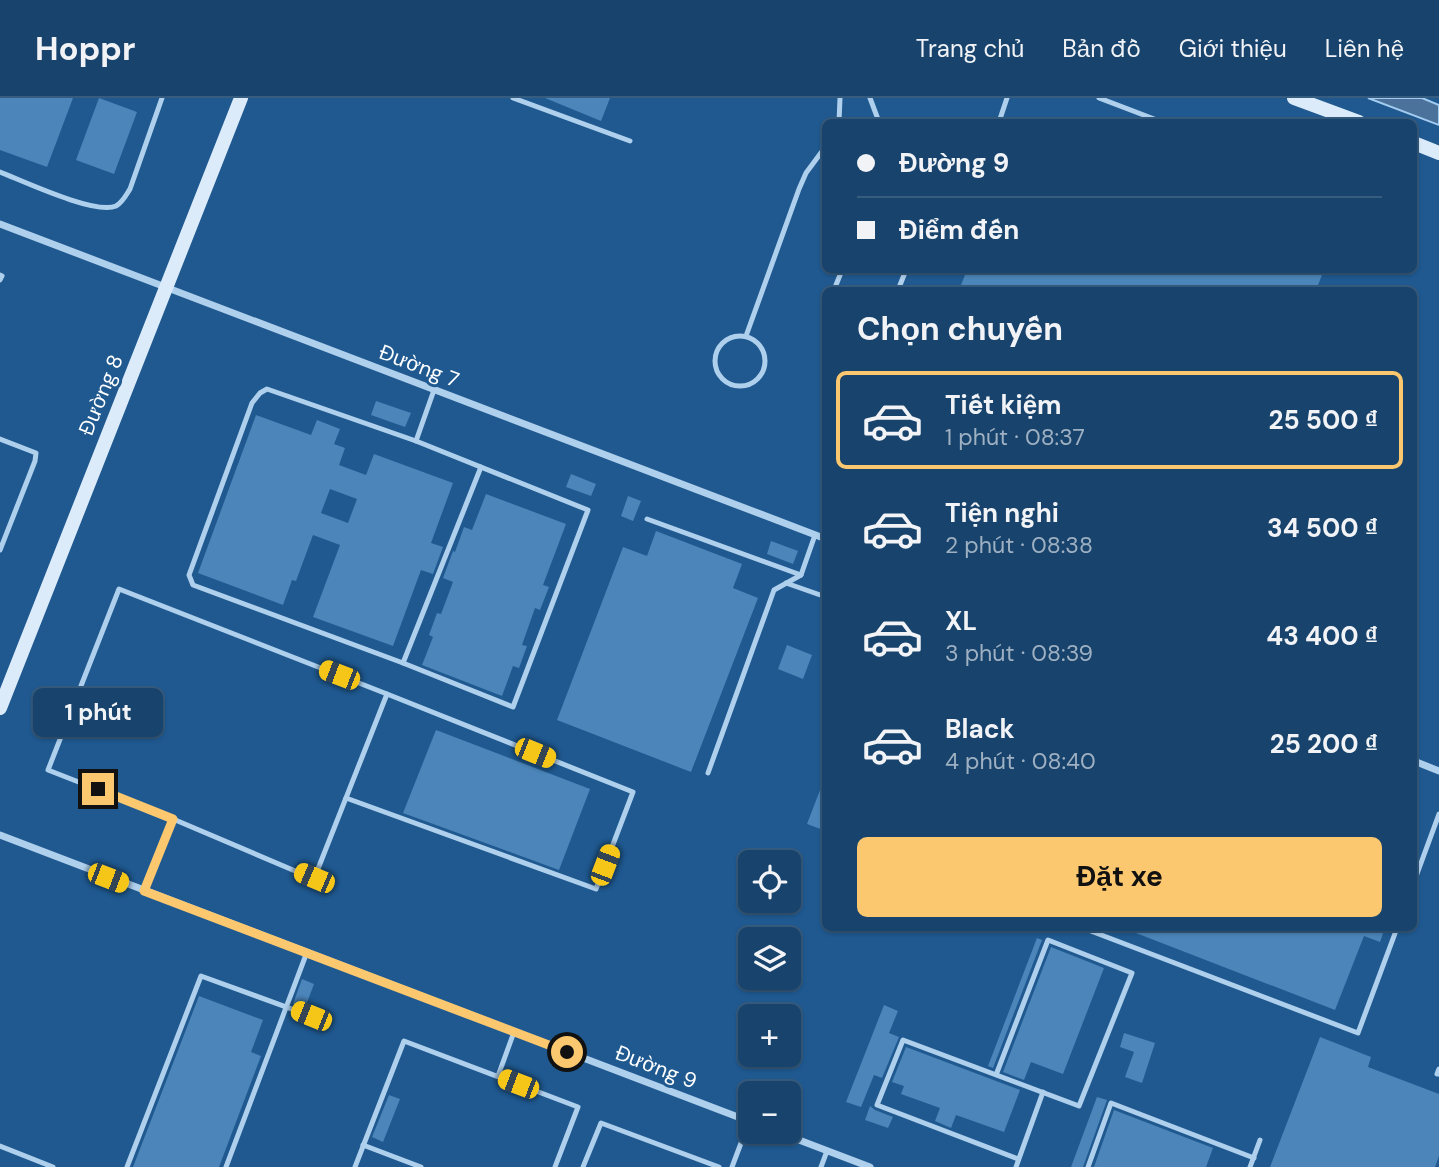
<!DOCTYPE html>
<html lang="vi">
<meta charset="utf-8">
<style>
:root{--surface:#17436c;--page:#244e74;--text:#f1f3f6;--muted:#9eb0c2;--line:#365c7f;--accent:#fbc86f}
body{margin:0;font-family:"DM Sans",sans-serif;background:var(--page);color:var(--text);height:100vh;display:flex;flex-direction:column;font-size:26px;white-space:nowrap}
*{box-sizing:border-box;margin:0}
p{font-size:23px;color:var(--muted)}
.icon{flex:none;width:38px;height:38px;fill:none;stroke:currentColor;stroke-width:2;stroke-linecap:round;stroke-linejoin:round}
.map{position:relative;flex:1;overflow:hidden}
.side{position:absolute;left:822px;top:189px;width:595px;height:644px;display:flex;flex-direction:column;background:var(--surface);border-radius:10px;box-shadow:0 2px 5px #0004,0 0 0 2px var(--line)}
.side>*{flex:none}
.top-card{position:absolute;left:822px;top:21px;width:595px;height:154px;border-radius:10px;box-shadow:0 2px 5px #0004,0 0 0 2px var(--line);display:grid;align-content:center;height:154px;padding:0 35px;background:var(--surface)}
.fabs{position:absolute;left:738px;top:752px;display:grid;gap:14px}
.fabs a{display:grid;place-items:center;width:63px;height:63px;border-radius:10px;background:var(--surface);box-shadow:0 2px 5px #0004,0 0 0 2px var(--line);font-size:35px}
.end{position:absolute;width:32px;height:32px;margin:-16px;border:9px solid #fbc86f;background:#111;box-shadow:0 0 0 4px #111}
.from{border-radius:50%}
.bubble{position:absolute;height:49px;border-radius:10px;background:var(--surface);box-shadow:0 2px 5px #0004,0 0 0 2px var(--line);font-size:23px;font-weight:700;line-height:49px;text-align:center}
.car{position:absolute;width:21px;height:42px;margin:-21px -10px;border-radius:9px;box-shadow:0 0 5px 2px #0007;background:linear-gradient(#f5c518 24%,#345 0 40%,#f5c518 0 76%,#345 0 86%,#f5c518 0)}
.top-card b{display:flex;align-items:center;gap:24px;height:66px;font-size:26px}
.top-card b+b{border-top:2px solid var(--line)}
.top-card i{width:18px;height:18px;background:var(--text)}
ul{padding:0;list-style:none}
li{display:flex;align-items:center;gap:21px;height:98px;margin:0 14px 10px;padding:0 21px;border:4px solid transparent;border-radius:10px}
li div{flex:1}
li b{display:block;font-size:26px}
li em{font-style:normal;font-weight:700}
li.active{border-color:var(--accent)}
li>.icon{width:63px;height:63px;stroke-width:1.5}
h2{padding:0 35px;font-size:32px;line-height:84px}
.action{display:flex;gap:14px;margin-top:auto;padding:14px 35px}
.action a{flex:1;height:80px;border-radius:10px;background:var(--accent);color:#111;font-size:28px;font-weight:700;line-height:80px;text-align:center}
header{display:flex;align-items:center;gap:42px;box-sizing:border-box;height:98px;padding:0 35px;background:var(--surface);border-bottom:2px solid var(--line)}
header strong{font-size:33px}
nav{display:flex;gap:38px;margin-inline-start:auto;font-size:24px}
.map>svg:first-child{display:block}
</style>
<header>
<strong>Hoppr</strong>
<nav><a>Trang chủ</a><a>Bản đồ</a><a>Giới thiệu</a><a>Liên hệ</a></nav>
</header>
<div class="map">
<svg width="1439" height="1069" viewBox="0 0 1439 1069">
<rect width="100%" height="100%" fill="#1f5990"/>
<path fill="#4a729a" stroke="#a2cbef" stroke-width="2" d="M 1368,0 L 1422,0 L 1439,7 L 1439,27 Z"/>
<g fill="#4b85b9" fill-rule="evenodd">
<path d="M 0,0 L 73,0 L 47,69 L 0,52 Z"/>
<path d="M 99,0 L 137,14 L 114,76 L 76,62 Z"/>
<path d="M 545,0 L 610,0 L 601,23 Z"/>
<path d="M 967,172 L 1324,172 L 1316,192 L 959,192 Z"/>
<path d="M 376,303 L 411,315 L 405,329 L 371,317 Z"/>
<path d="M 256,317 L 311,337 L 317,322 L 340,331 L 334,346 L 345,350 L 339,367 L 366,377 L 374,356 L 453,385 L 431,445 L 443,449 L 433,476 L 421,472 L 393,548 L 313,519 L 340,447 L 313,437 L 296,483 L 292,482 L 283,507 L 198,475 ZM 330,391 L 357,401 L 348,425 L 321,415 Z"/>
<path d="M 571,376 L 596,386 L 591,398 L 566,389 Z"/>
<path d="M 486,396 L 566,426 L 543,487 L 549,489 L 540,512 L 535,510 L 522,547 L 527,548 L 519,570 L 513,568 L 502,598 L 422,567 L 433,539 L 429,537 L 437,515 L 441,516 L 453,484 L 443,480 L 453,453 L 455,454 L 464,429 L 472,432 Z"/>
<path d="M 628,398 L 641,403 L 633,423 L 621,418 Z"/>
<path d="M 656,433 L 742,466 L 733,490 L 758,500 L 691,674 L 557,622 L 623,449 L 647,458 Z"/>
<path d="M 771,443 L 798,453 L 793,466 L 767,456 Z"/>
<path d="M 787,547 L 812,557 L 803,581 L 778,571 Z"/>
<path d="M 436,632 L 590,691 L 559,772 L 403,715 Z"/>
<path d="M 825,679 L 826,680 L 826,733 L 807,726 Z"/>
<path d="M 1123,830 L 1385,830 L 1380,844 L 1364,838 L 1335,912 Z"/>
<path d="M 1037,840 L 1042,842 L 993,970 L 988,968 Z"/>
<path d="M 1051,849 L 1104,870 L 1063,976 L 1031,964 L 1024,982 L 1003,974 Z"/>
<path d="M 302,881 L 314,886 L 305,910 L 293,906 Z"/>
<path d="M 199,898 L 263,922 L 251,954 L 261,958 L 219,1069 L 133,1069 Z"/>
<path d="M 884,907 L 898,913 L 889,935 L 899,939 L 882,980 L 874,977 L 861,1009 L 846,1004 Z"/>
<path d="M 1124,935 L 1155,945 L 1142,985 L 1125,979 L 1134,954 L 1120,949 Z"/>
<path d="M 1320,939 L 1371,959 L 1368,969 L 1439,996 L 1439,1058 L 1435,1069 L 1270,1069 Z"/>
<path d="M 906,949 L 1020,992 L 1004,1034 L 956,1017 L 951,1030 L 935,1023 L 940,1010 L 901,996 L 904,988 L 892,984 Z"/>
<path d="M 389,997 L 400,1001 L 383,1044 L 372,1039 Z"/>
<path d="M 1097,999 L 1107,1002 L 1083,1069 L 1071,1069 Z"/>
<path d="M 870,1008 L 875,1012 L 893,1019 L 888,1030 L 865,1022 Z"/>
<path d="M 1114,1012 L 1213,1050 L 1206,1069 L 1094,1069 Z"/>
</g>
<g fill="none" stroke-linecap="round" stroke-linejoin="round">
<g stroke="#afd0ed" stroke-width="5">
<path d="M 513,0 L 630,43"/>
<path d="M 870,0 L 879,24"/>
<path d="M 1099,0 L 1162,24"/>
<path d="M 839,24 L 840,0"/>
<path d="M 999,24 L 1007,0"/>
<path d="M 0,74 C 23,83 95,117 116,108 C 123,104 126,97 130,91 L 162,0"/>
<path d="M 0,177 L 2,178 L 0,182"/>
<path d="M 834,192 L 842,172"/>
<path d="M 898,192 L 906,172"/>
<path d="M 746,238 L 799,91 L 806,75 L 826,48"/>
<circle cx="740" cy="263" r="25"/>
<path d="M 267,291 L 416,343 L 588,412 L 513,609 L 403,565 L 193,487 L 189,477 L 252,305 L 260,295 Z"/>
<path d="M 0,341 L 36,355 L 35,363 L 0,452"/>
<path d="M 416,343 L 434,292"/>
<path d="M 647,421 L 801,477"/>
<path d="M 786,485 L 826,499"/>
<path d="M 403,565 L 481,369"/>
<path d="M 708,675 L 774,492 L 801,477 L 815,437"/>
<path d="M 346,700 L 596,791 L 633,694 L 387,596"/>
<path d="M 1414,784 L 1439,716"/>
<path d="M 144,794 L 173,721 L 314,781 L 387,596 L 119,491 L 48,672 L 173,721"/>
<path d="M 1083,830 L 1358,935 L 1397,830"/>
<path d="M 1439,971 L 1437,976 L 1439,976"/>
<path d="M 996,977 L 1048,842 L 1132,875 L 1079,1008 L 903,942 L 877,1007 L 1018,1061"/>
<path d="M 498,978 L 514,934"/>
<path d="M 363,1047 L 421,1069"/>
<path d="M 0,1048 L 53,1069"/>
<path d="M 127,1069 L 201,878 L 311,918"/>
<path d="M 226,1069 L 307,854"/>
<path d="M 355,1069 L 404,943 L 578,1009 L 555,1069"/>
<path d="M 583,1069 L 601,1025 L 719,1069"/>
<path d="M 732,1069 L 749,1024"/>
<path d="M 821,1069 L 827,1053"/>
<path d="M 1016,1069 L 1043,994"/>
<path d="M 1088,1069 L 1111,1005 L 1254,1060"/>
<path d="M 1250,1069 L 1260,1042"/>
</g>
<g stroke="#afd0ed" stroke-width="7">
<path d="M 0,126 L 826,441"/>
<path d="M 1414,663 L 1439,673"/>
<path d="M 0,737 L 751,1024"/>
<path d="M 778,1034 L 870,1069"/>
</g>
<g stroke="#dbebfa" stroke-width="14">
<path d="M 1294,0 L 1359,24"/>
<path d="M 1414,45 L 1439,55"/>
<path d="M 0,610 L 241,0"/>
</g>
</g>
<g fill="none" stroke-linecap="round" stroke-linejoin="round">
<path stroke="#fbc86f" stroke-width="9" d="M 98,691 L 173,721 L 144,793 L 567,954"/>
</g>
<g text-anchor="middle" stroke-width="6" stroke-linejoin="round" paint-order="stroke">
<g font-size="21" fill="#fff" stroke="#1f5990">
<text transform="translate(419 268) rotate(21)" y="7">Đường 7</text>
<text transform="translate(101 297) rotate(-68)" y="7">Đường 8</text>
<text transform="translate(656 969) rotate(21)" y="7">Đường 9</text>
</g>
</g>
</svg>
<div class="fabs">
<a><svg class="icon" aria-label="locate" viewBox="0 0 24 24"><circle cx="12" cy="12" r="6"/><path d="M12 2v4M12 18v4M2 12h4M18 12h4"/></svg></a>
<a><svg class="icon" aria-label="layers" viewBox="0 0 24 24"><path d="M12 4l9 5-9 5-9-5zM3 14l9 5 9-5"/></svg></a>
<a>+</a>
<a>−</a>
</div>
<i class="end from" style="left:567px;top:954px"></i>
<i class="end" style="left:98px;top:691px"></i>
<div class="bubble" style="left:33px;top:590px;width:130px">1 phút</div>
<i class="car" style="left:339px;top:577px;rotate:291deg"></i>
<i class="car" style="left:535px;top:655px;rotate:112deg"></i>
<i class="car" style="left:605px;top:767px;rotate:21deg"></i>
<i class="car" style="left:108px;top:780px;rotate:111deg"></i>
<i class="car" style="left:314px;top:780px;rotate:293deg"></i>
<i class="car" style="left:311px;top:918px;rotate:292deg"></i>
<i class="car" style="left:518px;top:986px;rotate:291deg"></i>
<div class="top-card">
<b><i class="from"></i>Đường 9</b>
<b><i></i>Điểm đến</b>
</div>
<section class="side">
<h2>Chọn chuyến</h2>
<ul>
<li class="active"><svg class="icon" aria-label="car" viewBox="0 0 24 24"><path d="M5 17H2v-5l4-1 3-4h7l3 4 3 1v5h-3M9 17h6M6 11h13"/><circle cx="7" cy="17" r="2"/><circle cx="17" cy="17" r="2"/></svg><div><b>Tiết kiệm</b><p>1 phút · 08:37</p></div><em>25 500 ₫</em></li>
<li><svg class="icon" aria-label="car" viewBox="0 0 24 24"><path d="M5 17H2v-5l4-1 3-4h7l3 4 3 1v5h-3M9 17h6M6 11h13"/><circle cx="7" cy="17" r="2"/><circle cx="17" cy="17" r="2"/></svg><div><b>Tiện nghi</b><p>2 phút · 08:38</p></div><em>34 500 ₫</em></li>
<li><svg class="icon" aria-label="car" viewBox="0 0 24 24"><path d="M5 17H2v-5l4-1 3-4h7l3 4 3 1v5h-3M9 17h6M6 11h13"/><circle cx="7" cy="17" r="2"/><circle cx="17" cy="17" r="2"/></svg><div><b>XL</b><p>3 phút · 08:39</p></div><em>43 400 ₫</em></li>
<li><svg class="icon" aria-label="car" viewBox="0 0 24 24"><path d="M5 17H2v-5l4-1 3-4h7l3 4 3 1v5h-3M9 17h6M6 11h13"/><circle cx="7" cy="17" r="2"/><circle cx="17" cy="17" r="2"/></svg><div><b>Black</b><p>4 phút · 08:40</p></div><em>25 200 ₫</em></li>
</ul>
<div class="action"><a>Đặt xe</a></div>
</section>
</div>
